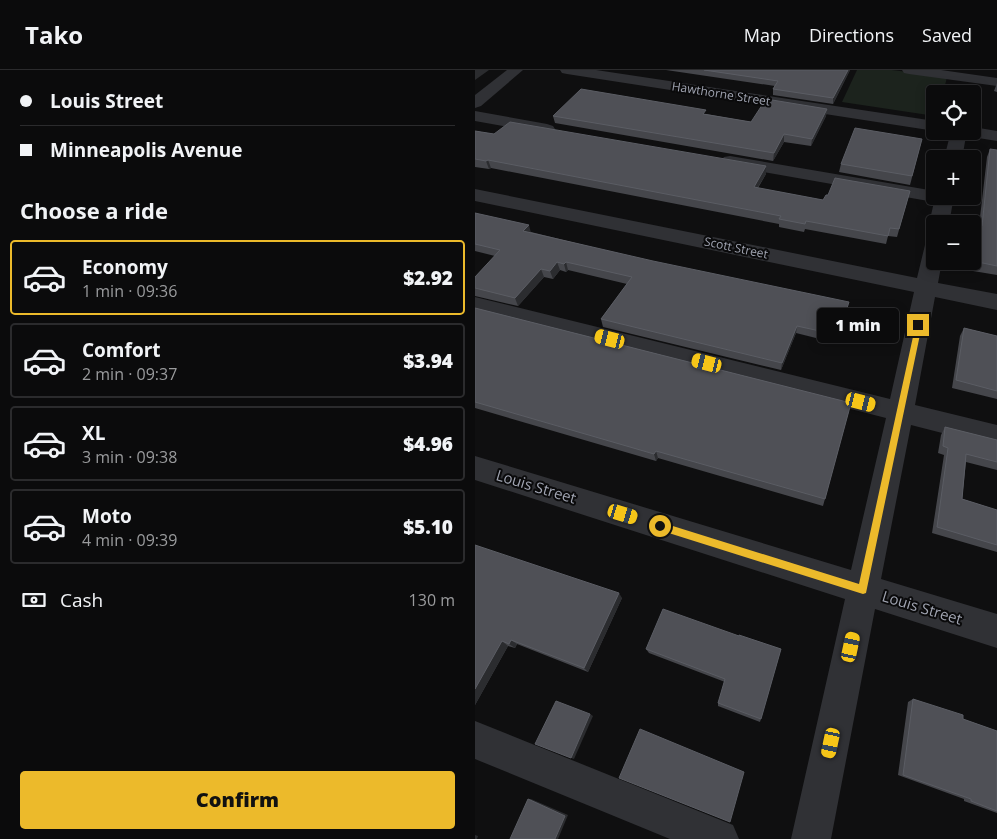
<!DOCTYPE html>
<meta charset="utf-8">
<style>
:root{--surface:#0b0b0c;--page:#19191a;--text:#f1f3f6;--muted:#9a9b9d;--line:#2b2b2d;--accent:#ecba2b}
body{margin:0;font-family:"Open Sans",sans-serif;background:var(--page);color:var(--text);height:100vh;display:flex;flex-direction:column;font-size:19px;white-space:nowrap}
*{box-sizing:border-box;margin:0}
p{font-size:16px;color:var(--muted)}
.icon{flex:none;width:28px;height:28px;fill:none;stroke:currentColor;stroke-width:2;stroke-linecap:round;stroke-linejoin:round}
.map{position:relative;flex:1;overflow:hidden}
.drawer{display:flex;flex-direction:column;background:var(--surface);width:475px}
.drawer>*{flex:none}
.top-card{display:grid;align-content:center;height:110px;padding:0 20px;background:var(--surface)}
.fabs{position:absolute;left:451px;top:15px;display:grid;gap:10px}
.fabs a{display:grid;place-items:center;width:55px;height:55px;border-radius:5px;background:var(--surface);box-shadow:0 2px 12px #0003,0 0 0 1px var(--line);font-size:25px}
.end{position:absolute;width:22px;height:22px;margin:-11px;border:6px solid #ecba2b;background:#111;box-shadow:0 0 0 2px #111}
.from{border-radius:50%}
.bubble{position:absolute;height:35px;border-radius:5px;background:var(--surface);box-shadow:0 2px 12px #0003,0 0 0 1px var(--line);font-size:16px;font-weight:800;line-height:35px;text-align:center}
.car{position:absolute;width:15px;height:30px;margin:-15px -8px;border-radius:6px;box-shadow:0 0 4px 1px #0007;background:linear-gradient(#f5c518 24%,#345 0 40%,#f5c518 0 76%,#345 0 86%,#f5c518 0)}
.top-card b{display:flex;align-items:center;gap:18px;height:48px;font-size:19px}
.top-card b+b{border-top:1px solid var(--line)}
.top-card i{width:12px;height:12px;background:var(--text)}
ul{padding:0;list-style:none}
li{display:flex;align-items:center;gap:15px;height:75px;margin:0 10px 8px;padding:0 10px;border:2px solid var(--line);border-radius:5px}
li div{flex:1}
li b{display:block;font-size:19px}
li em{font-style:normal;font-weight:800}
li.selected{border-color:var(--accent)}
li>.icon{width:45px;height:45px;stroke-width:1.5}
h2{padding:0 20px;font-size:22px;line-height:60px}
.pay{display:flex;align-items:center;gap:12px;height:55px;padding:0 20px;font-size:19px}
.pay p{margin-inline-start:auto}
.button{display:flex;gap:10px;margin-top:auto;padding:10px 20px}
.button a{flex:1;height:58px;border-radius:5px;background:var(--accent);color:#111;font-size:20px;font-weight:800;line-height:58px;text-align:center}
header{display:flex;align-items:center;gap:30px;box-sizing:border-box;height:70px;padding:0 25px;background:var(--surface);border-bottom:1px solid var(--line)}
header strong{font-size:24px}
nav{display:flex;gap:28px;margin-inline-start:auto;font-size:18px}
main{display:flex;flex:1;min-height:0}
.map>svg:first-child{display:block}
</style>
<header>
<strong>Tako</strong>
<nav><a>Map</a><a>Directions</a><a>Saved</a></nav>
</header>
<main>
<section class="drawer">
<div class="top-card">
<b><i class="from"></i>Louis Street</b>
<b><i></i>Minneapolis Avenue</b>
</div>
<h2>Choose a ride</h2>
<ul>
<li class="selected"><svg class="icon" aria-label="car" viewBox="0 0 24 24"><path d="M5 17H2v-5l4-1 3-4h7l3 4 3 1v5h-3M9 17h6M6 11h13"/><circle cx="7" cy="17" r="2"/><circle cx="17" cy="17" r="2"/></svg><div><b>Economy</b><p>1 min · 09:36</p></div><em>$2.92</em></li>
<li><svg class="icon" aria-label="car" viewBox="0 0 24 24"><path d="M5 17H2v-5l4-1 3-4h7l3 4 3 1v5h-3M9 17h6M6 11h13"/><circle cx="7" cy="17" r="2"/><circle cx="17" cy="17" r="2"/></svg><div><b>Comfort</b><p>2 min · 09:37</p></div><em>$3.94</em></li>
<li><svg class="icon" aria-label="car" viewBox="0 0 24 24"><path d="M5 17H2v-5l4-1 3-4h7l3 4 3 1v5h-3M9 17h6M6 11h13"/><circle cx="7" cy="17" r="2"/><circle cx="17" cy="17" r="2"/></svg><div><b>XL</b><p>3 min · 09:38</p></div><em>$4.96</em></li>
<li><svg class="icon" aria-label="car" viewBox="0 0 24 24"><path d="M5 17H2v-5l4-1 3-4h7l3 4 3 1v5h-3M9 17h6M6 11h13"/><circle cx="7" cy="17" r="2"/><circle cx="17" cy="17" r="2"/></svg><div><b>Moto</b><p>4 min · 09:39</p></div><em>$5.10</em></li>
</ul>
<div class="pay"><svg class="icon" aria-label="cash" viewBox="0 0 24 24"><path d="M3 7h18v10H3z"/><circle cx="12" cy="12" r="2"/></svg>Cash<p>130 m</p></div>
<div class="button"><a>Confirm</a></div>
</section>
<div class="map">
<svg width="522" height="769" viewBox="0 0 522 769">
<rect width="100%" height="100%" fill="#0f0f10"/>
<path fill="#1c231d" d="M 382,0 L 417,0 L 472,7 L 468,24 L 460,24 L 460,46 L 367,32 Z"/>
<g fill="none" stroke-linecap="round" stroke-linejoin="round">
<g fill="#303135" fill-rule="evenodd">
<path d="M 32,0 L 48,0 L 6,36 L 0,38 L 0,25 Z"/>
<path d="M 85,0 L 121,0 L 460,51 L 460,61 L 92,4 L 87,3 Z"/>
<path d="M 427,0 L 466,0 L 522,8 L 522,16 L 434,4 L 429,3 Z"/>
<path d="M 0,41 L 72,54 L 78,56 L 80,59 L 78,62 L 72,64 L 0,51 Z"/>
<path d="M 498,57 L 522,61 L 522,71 L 491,66 L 487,89 L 469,89 L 476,61 L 498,61 Z"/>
<path d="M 255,86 L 460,121 L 460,126 L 479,126 L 474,154 L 460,154 L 460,159 L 454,154 L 459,132 L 249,95 L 246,91 L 249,87 Z"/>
<path d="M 0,119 L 442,208 L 450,175 L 453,171 L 460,169 L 460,191 L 467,191 L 463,213 L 522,224 L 522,240 L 460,227 L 440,335 L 522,355 L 522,377 L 436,355 L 406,509 L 522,544 L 522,578 L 400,539 L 356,769 L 316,769 L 370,529 L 0,410 L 0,386 L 376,500 L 411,348 L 0,243 L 0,227 L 415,329 L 439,222 L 0,131 Z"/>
<path d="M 0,651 L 258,755 L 264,769 L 195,769 L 0,689 Z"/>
</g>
</g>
<g fill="#45464b">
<path d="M 191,0 L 375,0 L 358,34 L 298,25 L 298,19 L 300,16 Z"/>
<path d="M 522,13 L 522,22 L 519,21 Z"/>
<path d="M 352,39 L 351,46 L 336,76 L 309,72 L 298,91 L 80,53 L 78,46 L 231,44 L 276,52 Z"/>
<path d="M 0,61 L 19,64 L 291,96 L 291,104 L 283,118 L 348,130 L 353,125 L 435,121 L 422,167 L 413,166 L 411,174 L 330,159 L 329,162 L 304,157 L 304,154 L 16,98 L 14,99 L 0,97 Z"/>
<path d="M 447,69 L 435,115 L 364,102 L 366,94 Z"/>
<path d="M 515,79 L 522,80 L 522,205 L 492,200 L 493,191 L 498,191 L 498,164 L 501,155 L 504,156 L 512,87 Z"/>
<path d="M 0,143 L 56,162 L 372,240 L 361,273 L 321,263 L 306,300 L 128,257 L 126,249 L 152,214 L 93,200 L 91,202 L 85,200 L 78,209 L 69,207 L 43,236 L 0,226 L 0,207 L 20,186 L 0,181 Z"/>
<path d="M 0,238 L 376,333 L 348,436 L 183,388 L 181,391 L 0,338 Z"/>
<path d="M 489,258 L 522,266 L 522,329 L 477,318 L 485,266 Z"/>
<path d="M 470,357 L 522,370 L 522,400 L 491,392 L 487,429 L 522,440 L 522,482 L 457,463 L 469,385 L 463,383 L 466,365 Z"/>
<path d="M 0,475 L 147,528 L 113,602 L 42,574 L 40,578 L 33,576 L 0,635 Z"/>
<path d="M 264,566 L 306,579 L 285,652 L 243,636 L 243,633 L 250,612 L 174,583 L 171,579 Z"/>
<path d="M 438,629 L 488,649 L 522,661 L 522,743 L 489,731 L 489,729 L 423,705 L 433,632 Z"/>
</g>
<g fill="#2b2c2f">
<path d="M 0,0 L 14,0 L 0,10 Z"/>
<path d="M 373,0 L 375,0 L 358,34 L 358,28 Z"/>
<path d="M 352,39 L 351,46 L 336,76 L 337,69 Z"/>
<path d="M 309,64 L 309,72 L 298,91 L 299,83 Z"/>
<path d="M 13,90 L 16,98 L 14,99 L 11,91 Z"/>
<path d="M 291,96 L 291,104 L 278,125 L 279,117 Z"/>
<path d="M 54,155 L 56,163 L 48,161 Z"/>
<path d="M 82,192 L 85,200 L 78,209 L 75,201 Z"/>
<path d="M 91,192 L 93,200 L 91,202 L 89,194 Z"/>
<path d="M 66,199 L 69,207 L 43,236 L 40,228 Z"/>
<path d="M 374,232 L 372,240 L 361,273 L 363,265 Z"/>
<path d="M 322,256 L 321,263 L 306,300 L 307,293 Z"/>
<path d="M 181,381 L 183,388 L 181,391 L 179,384 Z"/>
<path d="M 144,523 L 147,528 L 113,602 L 109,598 Z"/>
<path d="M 36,570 L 42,574 L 40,578 L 34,574 Z"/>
<path d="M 27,571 L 33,576 L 0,635 L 0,619 Z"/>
<path d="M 115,644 L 118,646 L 99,689 L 96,688 Z"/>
<path d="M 53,729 L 56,729 L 93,745 L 83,769 L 80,769 Z"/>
<path d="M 0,765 L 3,766 L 2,769 L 0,769 Z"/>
</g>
<g fill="#4f5056" stroke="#5b5d64">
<path d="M 229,0 L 373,0 L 358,28 L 298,19 L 303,11 Z"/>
<path d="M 106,19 L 231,40 L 228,44 L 276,52 L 291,29 L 352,39 L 337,69 L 309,64 L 299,83 L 78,46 Z"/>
<path d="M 35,52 L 291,96 L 279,117 L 348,130 L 351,125 L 353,125 L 360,108 L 435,121 L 424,159 L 415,158 L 413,166 L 331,151 L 330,154 L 304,149 L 306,146 L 13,90 L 11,91 L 0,89 L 0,61 L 19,64 Z"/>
<path d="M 380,58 L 447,69 L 437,106 L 366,94 Z"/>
<path d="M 515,79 L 522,80 L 522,196 L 498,191 L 498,181 L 501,155 L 507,156 Z"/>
<path d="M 0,143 L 54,155 L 48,161 L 178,191 L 374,232 L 363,265 L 322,256 L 307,293 L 126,249 L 157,207 L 91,192 L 89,194 L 82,192 L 75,201 L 66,199 L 40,228 L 0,218 L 0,207 L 25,180 L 0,174 Z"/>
<path d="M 0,238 L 376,333 L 350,429 L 181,381 L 179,384 L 0,332 Z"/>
<path d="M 489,258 L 522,266 L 522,321 L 481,310 Z"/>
<path d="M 470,357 L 522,370 L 522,392 L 491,384 L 487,429 L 522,440 L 522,475 L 462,457 L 473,378 L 468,376 Z"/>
<path d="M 0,475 L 144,523 L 109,598 L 36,570 L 34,574 L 27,571 L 0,619 Z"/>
<path d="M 188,539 L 264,566 L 264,565 L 306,579 L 286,649 L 243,633 L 250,609 L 171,579 Z"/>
<path d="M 438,629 L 488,645 L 488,649 L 522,661 L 522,741 L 496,731 L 496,729 L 428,705 Z"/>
<path d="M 81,631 L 115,644 L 96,688 L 60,674 Z"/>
<path d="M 165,659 L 269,702 L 255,752 L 144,708 Z"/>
<path d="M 53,729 L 90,746 L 80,769 L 35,769 Z"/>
</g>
<path fill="#ecba2b" d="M 441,253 L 447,255 L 391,523 L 388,524 L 181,459 L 181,453 L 185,452 L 384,514 Z"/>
<g text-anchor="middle" stroke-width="4" stroke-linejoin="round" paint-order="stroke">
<g font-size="12" fill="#a0a4b1" stroke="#0a0a0b">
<text transform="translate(246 24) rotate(9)" y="4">Hawthorne Street</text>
<text transform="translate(261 178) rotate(12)" y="4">Scott Street</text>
</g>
<g font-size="15" fill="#a0a4b1" stroke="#0a0a0b">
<text transform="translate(61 417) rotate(17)" y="5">Louis Street</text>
<text transform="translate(447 538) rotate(17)" y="5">Louis Street</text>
</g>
</g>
</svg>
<div class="fabs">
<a><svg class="icon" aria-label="locate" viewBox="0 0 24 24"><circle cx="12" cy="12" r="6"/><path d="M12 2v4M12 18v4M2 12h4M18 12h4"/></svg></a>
<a>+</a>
<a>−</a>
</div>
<i class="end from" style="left:185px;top:456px"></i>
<i class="end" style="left:443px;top:255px"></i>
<div class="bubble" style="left:342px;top:238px;width:82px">1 min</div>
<i class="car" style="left:135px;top:269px;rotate:284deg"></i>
<i class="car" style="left:232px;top:293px;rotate:284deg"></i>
<i class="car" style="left:386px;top:332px;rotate:104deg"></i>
<i class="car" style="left:148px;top:444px;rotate:107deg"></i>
<i class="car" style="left:376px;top:577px;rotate:12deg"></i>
<i class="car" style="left:356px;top:673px;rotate:192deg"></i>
</div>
</main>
